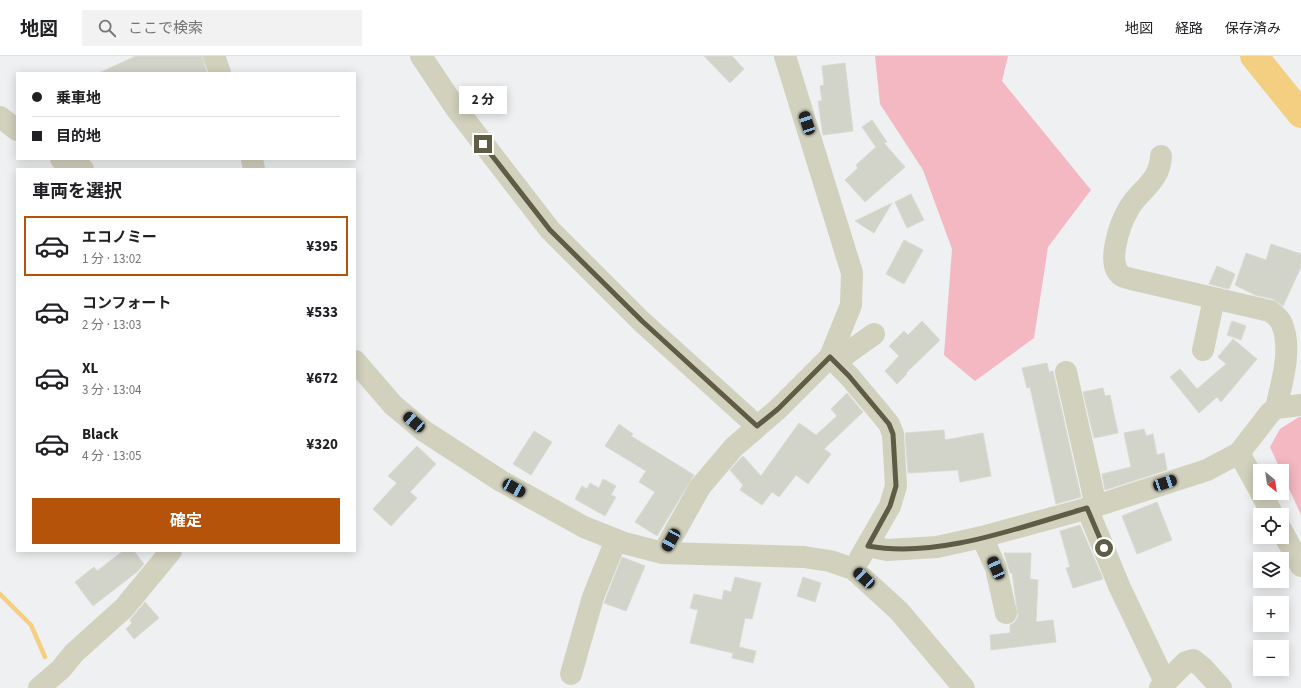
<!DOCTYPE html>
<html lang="ja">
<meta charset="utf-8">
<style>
:root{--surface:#fff;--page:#f2f2f2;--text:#202124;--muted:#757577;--line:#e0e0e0;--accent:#b45309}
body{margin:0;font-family:"Source Sans 3","Noto Sans JP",sans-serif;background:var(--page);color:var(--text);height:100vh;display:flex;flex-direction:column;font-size:15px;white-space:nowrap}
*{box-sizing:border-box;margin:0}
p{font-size:13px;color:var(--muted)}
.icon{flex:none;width:22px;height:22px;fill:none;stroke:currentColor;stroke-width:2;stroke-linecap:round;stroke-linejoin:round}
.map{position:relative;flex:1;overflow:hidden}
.panel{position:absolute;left:16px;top:112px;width:340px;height:384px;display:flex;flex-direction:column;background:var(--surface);border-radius:0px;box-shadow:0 2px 10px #0003}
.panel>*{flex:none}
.banner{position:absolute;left:16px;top:16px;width:340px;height:88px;border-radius:0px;box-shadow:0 2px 10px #0003;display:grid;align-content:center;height:88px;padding:0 16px;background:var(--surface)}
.needle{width:26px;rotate:151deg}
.controls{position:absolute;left:1253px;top:408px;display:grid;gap:8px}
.controls a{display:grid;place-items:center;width:36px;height:36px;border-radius:0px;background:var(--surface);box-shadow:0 2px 10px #0003;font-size:20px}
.end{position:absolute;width:18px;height:18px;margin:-9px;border:5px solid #5e5c45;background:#fff;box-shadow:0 0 0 2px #fff}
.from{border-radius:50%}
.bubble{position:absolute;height:28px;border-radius:0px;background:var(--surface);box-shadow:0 2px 10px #0003;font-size:13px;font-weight:700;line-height:28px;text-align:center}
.car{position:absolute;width:12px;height:24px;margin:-12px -6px;border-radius:5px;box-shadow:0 0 3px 1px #0007;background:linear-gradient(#222 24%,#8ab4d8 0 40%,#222 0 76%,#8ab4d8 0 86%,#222 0)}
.banner b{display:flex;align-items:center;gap:14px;height:38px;font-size:15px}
.banner b+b{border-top:1px solid var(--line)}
.banner i{width:10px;height:10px;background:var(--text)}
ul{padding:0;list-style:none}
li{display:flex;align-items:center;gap:12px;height:60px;margin:0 8px 6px;padding:0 8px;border:2px solid transparent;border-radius:0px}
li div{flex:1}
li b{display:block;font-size:15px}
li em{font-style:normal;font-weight:700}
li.current{border-color:var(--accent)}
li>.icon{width:36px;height:36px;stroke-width:1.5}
h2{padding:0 16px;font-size:18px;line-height:48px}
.action{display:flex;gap:8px;margin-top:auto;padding:8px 16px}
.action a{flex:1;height:46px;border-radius:0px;background:var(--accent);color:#fff;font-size:16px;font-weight:700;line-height:46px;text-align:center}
header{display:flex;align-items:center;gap:24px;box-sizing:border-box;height:56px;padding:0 20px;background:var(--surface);border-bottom:1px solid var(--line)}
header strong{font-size:19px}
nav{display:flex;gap:22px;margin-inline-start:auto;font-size:14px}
.search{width:280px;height:36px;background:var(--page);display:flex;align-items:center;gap:10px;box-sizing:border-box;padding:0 14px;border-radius:0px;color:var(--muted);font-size:15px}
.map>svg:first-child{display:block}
</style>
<header>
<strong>地図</strong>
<div class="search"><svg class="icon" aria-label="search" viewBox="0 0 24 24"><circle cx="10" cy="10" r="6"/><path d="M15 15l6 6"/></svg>ここで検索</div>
<nav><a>地図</a><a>経路</a><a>保存済み</a></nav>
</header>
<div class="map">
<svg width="1301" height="632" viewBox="0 0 1301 632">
<rect width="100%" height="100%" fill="#eef0f1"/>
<g fill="#f3b8c1">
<path d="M 875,0 L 1008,0 L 1002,25 L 1091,134 L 1048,191 L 1034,282 L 975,325 L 944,299 L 952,193 L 923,114 L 880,48 Z"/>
<path d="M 1299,361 L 1301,361 L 1301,459 L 1270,391 L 1280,373 Z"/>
</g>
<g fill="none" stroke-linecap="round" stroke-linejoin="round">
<path stroke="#f4cf81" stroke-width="4.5" d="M 0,538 L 31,569 L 45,601"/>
<path stroke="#f4cf81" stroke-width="28" d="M 1254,0 L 1301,58"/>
</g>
<g fill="#d2d4ca" stroke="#d9dbd2">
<path d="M 136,0 L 202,0 L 207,17 L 99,17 Z"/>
<path d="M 704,0 L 732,0 L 744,13 L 730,27 Z"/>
<path d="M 845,7 L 853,75 L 823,79 L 818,45 L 822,45 L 820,30 L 824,29 L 822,10 Z"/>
<path d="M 872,64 L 887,86 L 884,87 L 905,111 L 865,146 L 845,124 L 858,112 L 856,109 L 876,91 L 862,71 Z"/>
<path d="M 911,138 L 924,164 L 907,172 L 895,146 Z"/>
<path d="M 892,147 L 874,177 L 855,165 Z"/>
<path d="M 904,184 L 923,194 L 904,228 L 886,218 Z"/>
<path d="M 1271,188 L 1301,198 L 1301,211 L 1283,250 L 1273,243 L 1255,239 L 1235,229 L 1246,197 L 1266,204 Z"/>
<path d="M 1217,210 L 1235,218 L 1229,233 L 1209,228 Z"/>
<path d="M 922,265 L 940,284 L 906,317 L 907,318 L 897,328 L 885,315 L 899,300 L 889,290 L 904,275 L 908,279 Z"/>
<path d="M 1232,265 L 1246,270 L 1241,284 L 1227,279 Z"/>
<path d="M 1233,283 L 1257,303 L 1221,346 L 1217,341 L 1199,357 L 1170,321 L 1180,313 L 1197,333 L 1226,308 L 1218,301 Z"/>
<path d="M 1047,307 L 1049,316 L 1053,315 L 1081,441 L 1056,448 L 1030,331 L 1027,332 L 1022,312 Z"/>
<path d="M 1103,332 L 1105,340 L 1110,339 L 1118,377 L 1094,382 L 1083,336 Z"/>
<path d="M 847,337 L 863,356 L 824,393 L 831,398 L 808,428 L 796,419 L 779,441 L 772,436 L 762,449 L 740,434 L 743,429 L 730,414 L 743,400 L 761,420 L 799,367 L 816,379 L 837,360 L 831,353 Z"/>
<path d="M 619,368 L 633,378 L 631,380 L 694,419 L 657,480 L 635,466 L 655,436 L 639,426 L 646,415 L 605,390 Z"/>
<path d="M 1144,373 L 1146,380 L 1153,378 L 1157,399 L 1164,397 L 1167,414 L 1105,434 L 1102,418 L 1131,411 L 1124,377 Z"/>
<path d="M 944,374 L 945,384 L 983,377 L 991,420 L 960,426 L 958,414 L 908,417 L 905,377 Z"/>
<path d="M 534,375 L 552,386 L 531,419 L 513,408 Z"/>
<path d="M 417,390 L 436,408 L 410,436 L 417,442 L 391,470 L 373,453 L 397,427 L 388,420 Z"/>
<path d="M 603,423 L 616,430 L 611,439 L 616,441 L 605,460 L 575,443 L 582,430 L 587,433 L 590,427 L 599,432 Z"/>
<path d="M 1157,446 L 1172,484 L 1137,498 L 1122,460 Z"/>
<path d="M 1080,469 L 1103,523 L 1073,532 L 1066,512 L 1070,511 L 1060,475 Z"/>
<path d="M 123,495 L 134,495 L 144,508 L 138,515 L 93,550 L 75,526 L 94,511 L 97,515 Z"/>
<path d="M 1004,497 L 1031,497 L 1030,523 L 1038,524 L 1036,566 L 1053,564 L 1056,586 L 991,594 L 990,579 L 1010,577 L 1010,569 L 1015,566 L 1018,560 L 1012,517 L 1010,517 Z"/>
<path d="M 622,501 L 645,510 L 626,555 L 604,547 Z"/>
<path d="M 735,521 L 761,527 L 752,563 L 745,562 L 739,591 L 756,595 L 753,607 L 732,602 L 733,597 L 690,587 L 698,554 L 690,552 L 694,538 L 722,544 L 724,534 L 731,536 Z"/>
<path d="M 803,521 L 821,527 L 815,546 L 797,540 Z"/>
<path d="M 145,546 L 159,562 L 134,583 L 126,573 L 132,567 L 130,564 Z"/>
</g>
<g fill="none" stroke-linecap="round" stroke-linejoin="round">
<g stroke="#d2d1bd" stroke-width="22">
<path d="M 214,0 L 220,17"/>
<path d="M 421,0 L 455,51 L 550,174 L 641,265 L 757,370"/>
<path d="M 0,61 L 17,74"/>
<path d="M 1161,100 C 1160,127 1138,134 1128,154 C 1120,168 1105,209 1122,220 C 1125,222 1129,222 1131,223 L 1270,255 C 1274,258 1279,262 1281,266 C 1293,291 1282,326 1276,352"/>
<path d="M 61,103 L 83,113"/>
<path d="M 252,103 L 254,113"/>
<path d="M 1203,294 L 1214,243"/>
<path d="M 830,301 L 849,320 L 881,358 L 889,368 L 893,378 L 896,430 L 890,450 L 860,502"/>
<path d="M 355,305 L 393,349 L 424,375 L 501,425 L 584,471 L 624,487 L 663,497 L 804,501 L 830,505 L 853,513 L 899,555 L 964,632"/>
<path d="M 835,306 L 874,278"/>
<path d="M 1066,316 L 1096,450"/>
<path d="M 1239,397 L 1260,435"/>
<path d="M 1261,437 L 1273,459"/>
<path d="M 1087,452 L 1120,532 L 1165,626"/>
<path d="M 1282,475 L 1301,510"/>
<path d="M 982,481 L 996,512 L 1006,557"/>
<path d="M 868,490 L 887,494 L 937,491 L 982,481 L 1096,450 L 1207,414 L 1239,397 L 1270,357 L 1276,352 L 1301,349"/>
<path d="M 663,497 L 700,431 L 734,391 L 778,353 L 830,301 L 851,249 L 852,217 L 785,0"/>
<path d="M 571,618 L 593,541 L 616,484"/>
<path d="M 39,632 L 61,613 L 74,597 L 124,552 L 171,495"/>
<path d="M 1160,632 L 1186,606 L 1193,604 L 1202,611 L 1221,632"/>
</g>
</g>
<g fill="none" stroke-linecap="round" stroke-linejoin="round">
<path stroke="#5e5c45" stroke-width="5" d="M 483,88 L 550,174 L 642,265 L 757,370 L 778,353 L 830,301 L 849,320 L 889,368 L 893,378 L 896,430 L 890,450 L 868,490 C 938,503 1020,471 1087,452 L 1104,492"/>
</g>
</svg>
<div class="controls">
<a><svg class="needle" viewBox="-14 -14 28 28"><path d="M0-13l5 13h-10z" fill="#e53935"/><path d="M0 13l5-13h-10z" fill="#757577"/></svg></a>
<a><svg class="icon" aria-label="locate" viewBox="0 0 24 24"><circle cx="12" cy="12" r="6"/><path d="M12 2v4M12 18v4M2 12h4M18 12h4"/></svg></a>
<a><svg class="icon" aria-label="layers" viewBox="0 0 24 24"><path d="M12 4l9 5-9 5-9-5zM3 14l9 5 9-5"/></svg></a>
<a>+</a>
<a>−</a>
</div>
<i class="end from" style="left:1104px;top:492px"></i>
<i class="end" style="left:483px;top:88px"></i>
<div class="bubble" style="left:459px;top:30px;width:48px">2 分</div>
<i class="car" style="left:807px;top:67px;rotate:342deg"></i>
<i class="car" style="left:414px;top:366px;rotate:311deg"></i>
<i class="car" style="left:1165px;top:427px;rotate:72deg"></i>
<i class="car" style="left:514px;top:432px;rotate:119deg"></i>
<i class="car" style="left:671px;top:484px;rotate:209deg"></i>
<i class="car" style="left:996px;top:512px;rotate:336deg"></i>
<i class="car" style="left:864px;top:522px;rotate:313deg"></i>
<div class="banner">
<b><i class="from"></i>乗車地</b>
<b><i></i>目的地</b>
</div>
<section class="panel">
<h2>車両を選択</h2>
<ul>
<li class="current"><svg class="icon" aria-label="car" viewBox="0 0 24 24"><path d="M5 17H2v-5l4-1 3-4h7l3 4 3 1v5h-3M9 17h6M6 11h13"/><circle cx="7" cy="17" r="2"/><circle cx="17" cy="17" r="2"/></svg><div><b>エコノミー</b><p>1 分 · 13:02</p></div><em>¥395</em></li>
<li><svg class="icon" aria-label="car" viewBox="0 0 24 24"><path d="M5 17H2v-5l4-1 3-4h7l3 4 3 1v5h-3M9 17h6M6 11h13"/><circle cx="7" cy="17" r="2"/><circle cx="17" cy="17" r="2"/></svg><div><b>コンフォート</b><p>2 分 · 13:03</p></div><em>¥533</em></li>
<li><svg class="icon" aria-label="car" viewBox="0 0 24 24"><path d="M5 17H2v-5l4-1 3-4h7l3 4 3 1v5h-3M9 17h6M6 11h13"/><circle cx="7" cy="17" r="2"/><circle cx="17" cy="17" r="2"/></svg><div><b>XL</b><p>3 分 · 13:04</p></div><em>¥672</em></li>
<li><svg class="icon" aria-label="car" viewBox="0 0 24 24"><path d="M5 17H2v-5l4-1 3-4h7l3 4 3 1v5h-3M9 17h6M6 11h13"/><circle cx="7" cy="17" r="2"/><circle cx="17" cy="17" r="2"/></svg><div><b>Black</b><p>4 分 · 13:05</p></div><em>¥320</em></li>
</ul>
<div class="action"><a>確定</a></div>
</section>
</div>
